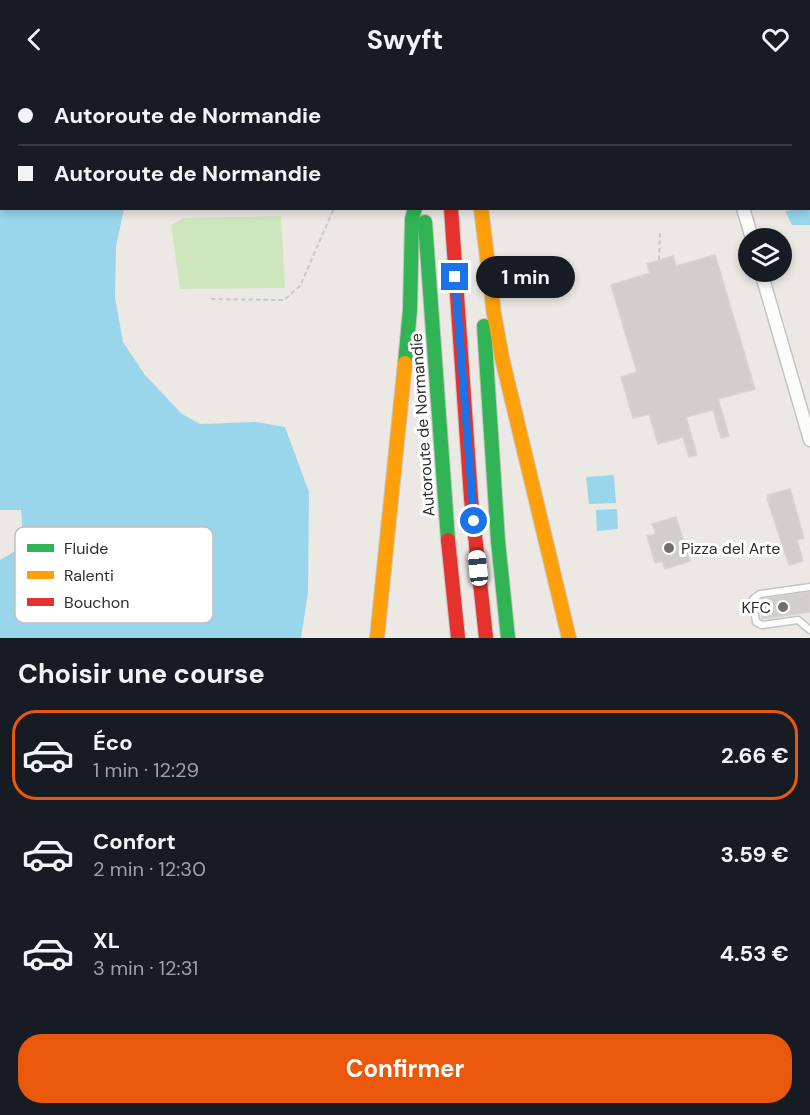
<!DOCTYPE html>
<html lang="fr">
<meta charset="utf-8">
<style>
:root{--surface:#171b24;--page:#242831;--text:#f1f3f6;--muted:#9ea1a6;--line:#363941;--accent:#ea580c}
body{margin:0;font-family:"DM Sans",sans-serif;background:var(--page);color:var(--text);height:100vh;display:flex;flex-direction:column;font-size:22px;white-space:nowrap}
*{box-sizing:border-box;margin:0}
p{font-size:20px;color:var(--muted)}
.icon{flex:none;width:33px;height:33px;fill:none;stroke:currentColor;stroke-width:2;stroke-linecap:round;stroke-linejoin:round}
.map{position:relative;height:560px;overflow:hidden}
.side{display:flex;flex-direction:column;background:var(--surface);flex:1}
.side>*{flex:none}
.guide{position:absolute;left:0px;top:0px;width:810px;height:132px;box-shadow:0 3px 9px #0003;display:grid;align-content:center;height:132px;padding:0 18px;background:var(--surface)}
.fabs{position:absolute;left:738px;top:150px;display:grid;gap:12px}
.fabs a{display:grid;place-items:center;width:54px;height:54px;border-radius:50%;background:var(--surface);box-shadow:0 3px 9px #0003;font-size:30px}
.end{position:absolute;width:27px;height:27px;margin:-14px;border:8px solid #1a73e8;background:#fff;box-shadow:0 0 0 3px #fff}
.from{border-radius:50%}
.bubble{position:absolute;height:42px;border-radius:21px;background:var(--surface);box-shadow:0 3px 9px #0003;font-size:20px;font-weight:700;line-height:42px;text-align:center}
.car{position:absolute;width:18px;height:36px;margin:-18px -9px;border-radius:8px;box-shadow:0 0 4px 2px #0007;background:linear-gradient(#fff 24%,#345 0 40%,#fff 0 76%,#345 0 86%,#fff 0)}
.guide b{display:flex;align-items:center;gap:21px;height:57px;font-size:22px}
.guide b+b{border-top:2px solid var(--line)}
.guide i{width:15px;height:15px;background:var(--text)}
ul{padding:0;list-style:none}
li{display:flex;align-items:center;gap:18px;height:90px;margin:0 12px 9px;padding:0 6px;border:3px solid transparent;border-radius:24px}
li div{flex:1}
li b{display:block;font-size:22px}
li em{font-style:normal;font-weight:700}
li.on{border-color:var(--accent)}
li>.icon{width:54px;height:54px;stroke-width:1.5}
h2{padding:0 18px;font-size:27px;line-height:72px}
.button{display:flex;gap:12px;margin-top:auto;padding:12px 18px}
.button a{flex:1;height:69px;border-radius:24px;background:var(--accent);color:#fff;font-size:24px;font-weight:700;line-height:69px;text-align:center}
header{display:flex;justify-content:space-between;align-items:center;height:78px;padding:0 18px;background:var(--surface);font-size:27px;font-weight:700}
.map>svg:first-child{display:block}
</style>
<header><svg class="icon" aria-label="back" viewBox="0 0 24 24"><path d="M15 5l-7 7 7 7"/></svg>Swyft<svg class="icon" aria-label="heart" viewBox="0 0 24 24"><path d="M12 20l-8-8c-3-5 5-10 8-4 3-6 11-1 8 4z"/></svg></header>
<div class="map">
<svg width="810" height="560" viewBox="0 0 810 560">
<rect width="100%" height="100%" fill="#ece8e4"/>
<path fill="#cee6be" d="M 281,138 L 285,210 L 180,211 L 171,147 L 184,140 Z"/>
<g fill="#99d6ec">
<path d="M 0,0 L 291,0 L 2,2 L 2,130 L 124,131 L 116,168 L 115,220 L 123,264 L 145,297 L 182,336 L 200,346 L 256,344 L 285,349 L 309,414 L 308,514 L 301,560 L 0,560 L 0,482 L 24,468 L 21,432 L 0,432 Z"/>
<path d="M 810,130 L 810,147 L 792,147 L 785,133 Z"/>
<path d="M 614,397 L 616,425 L 589,426 L 586,399 Z"/>
<path d="M 617,431 L 618,451 L 597,453 L 596,432 Z"/>
</g>
<g fill="#d1cecb" stroke="#d7d4d0" stroke-width="1.5">
<path d="M 715,177 L 755,311 L 718,321 L 729,358 L 721,360 L 713,332 L 686,339 L 697,377 L 689,379 L 683,359 L 658,366 L 649,336 L 633,340 L 621,299 L 637,294 L 611,207 L 650,195 L 647,186 L 673,178 L 676,188 Z"/>
<path d="M 790,411 L 804,460 L 797,462 L 803,483 L 789,487 L 767,420 L 768,417 Z"/>
<path d="M 676,439 L 690,483 L 665,491 L 662,483 L 655,485 L 647,458 L 656,456 L 652,446 Z"/>
<path d="M 810,514 L 810,534 L 762,541 L 759,525 L 762,521 Z"/>
</g>
<g fill="none" stroke-linecap="round" stroke-linejoin="round">
<g stroke="#c5c4c5" stroke-width="9">
<path id="lane" d="M 810,509 L 760,516 L 753,521 L 756,544 L 762,547 L 798,542 L 810,552"/>
</g>
<g stroke="#c5c4c5" stroke-width="15">
<g id="street">
<path d="M 728,0 L 728,2"/>
<path d="M 743,130 L 752,160"/>
<path d="M 761,194 L 810,362"/>
</g>
</g>
<g stroke="#c6c5c4" stroke-width="16">
<g id="fast">
<path d="M 418,0 L 419,2"/>
<path d="M 425,144 L 448,462"/>
<path d="M 484,248 L 498,463 L 508,560"/>
<path d="M 405,285 L 410,232 L 412,141 L 415,130"/>
</g>
</g>
<g stroke="#c6c5c4" stroke-width="16">
<g id="slow">
<path d="M 445,0 L 445,2"/>
<path d="M 481,130 L 494,236 L 502,280 L 569,560"/>
<path d="M 377,560 L 405,285"/>
</g>
</g>
<g stroke="#c6c5c4" stroke-width="16">
<g id="jam">
<path d="M 466,0 L 467,2"/>
<path d="M 451,130 L 471,420 L 486,560"/>
<path d="M 448,462 L 458,560"/>
</g>
</g>
<g stroke="#c9c9c8" stroke-width="2" stroke-dasharray="4.5 3" stroke-linecap="butt">
<path d="M 348,2 L 348,0"/>
<path d="M 659,182 L 660,154"/>
<path d="M 211,221 L 284,222 L 300,208 L 334,130"/>
</g>
<use href="#lane" stroke="#fcfcfb" stroke-width="6"/>
<use href="#street" stroke="#fcfcfb" stroke-width="12"/>
<use href="#fast" stroke="#30b455" stroke-width="14"/>
<use href="#slow" stroke="#ff9f0a" stroke-width="14"/>
<use href="#jam" stroke="#e5322d" stroke-width="14"/>
</g>
<g fill="none" stroke-linecap="round" stroke-linejoin="round">
<path stroke="#1a73e8" stroke-width="8" d="M 455,199 L 474,443"/>
</g>
<g fill="#706f6e" stroke="#fff" stroke-width="2">
<circle cx="669" cy="470" r="6"/>
<circle cx="783" cy="529" r="6"/>
</g>
<g text-anchor="middle" stroke-width="6" stroke-linejoin="round" paint-order="stroke">
<g font-size="16" fill="#2e2e2e" stroke="#fff">
<text transform="translate(422 347) rotate(-94)" y="6">Autoroute de Normandie</text>
</g>
<g font-size="16" fill="#2e2e2e" stroke="#fff" text-anchor="start">
<text x="681" y="476">Pizza del Arte</text>
<text x="771" y="535" text-anchor="end">KFC</text>
</g>
</g>
<rect x="15" y="449" width="198" height="96" rx="9" fill="#fff" stroke="#c0c0c0" stroke-width="1.5"/>
<rect x="27" y="466" width="27" height="8" fill="#30b455"/>
<rect x="27" y="493" width="27" height="8" fill="#ff9f0a"/>
<rect x="27" y="520" width="27" height="8" fill="#e5322d"/>
<g font-size="16" fill="#2e2e2e">
<text x="64" y="476">Fluide</text>
<text x="64" y="503">Ralenti</text>
<text x="64" y="530">Bouchon</text>
</g>
</svg>
<div class="fabs">
<a><svg class="icon" aria-label="layers" viewBox="0 0 24 24"><path d="M12 4l9 5-9 5-9-5zM3 14l9 5 9-5"/></svg></a>
</div>
<i class="end from" style="left:474px;top:443px"></i>
<i class="end" style="left:455px;top:199px"></i>
<div class="bubble" style="left:476px;top:178px;width:99px">1 min</div>
<i class="car" style="left:478px;top:490px;rotate:354deg"></i>
<div class="guide">
<b><i class="from"></i>Autoroute de Normandie</b>
<b><i></i>Autoroute de Normandie</b>
</div>
</div>
<section class="side">
<h2>Choisir une course</h2>
<ul>
<li class="on"><svg class="icon" aria-label="car" viewBox="0 0 24 24"><path d="M5 17H2v-5l4-1 3-4h7l3 4 3 1v5h-3M9 17h6M6 11h13"/><circle cx="7" cy="17" r="2"/><circle cx="17" cy="17" r="2"/></svg><div><b>Éco</b><p>1 min · 12:29</p></div><em>2.66 €</em></li>
<li><svg class="icon" aria-label="car" viewBox="0 0 24 24"><path d="M5 17H2v-5l4-1 3-4h7l3 4 3 1v5h-3M9 17h6M6 11h13"/><circle cx="7" cy="17" r="2"/><circle cx="17" cy="17" r="2"/></svg><div><b>Confort</b><p>2 min · 12:30</p></div><em>3.59 €</em></li>
<li><svg class="icon" aria-label="car" viewBox="0 0 24 24"><path d="M5 17H2v-5l4-1 3-4h7l3 4 3 1v5h-3M9 17h6M6 11h13"/><circle cx="7" cy="17" r="2"/><circle cx="17" cy="17" r="2"/></svg><div><b>XL</b><p>3 min · 12:31</p></div><em>4.53 €</em></li>
</ul>
<div class="button"><a>Confirmer</a></div>
</section>
